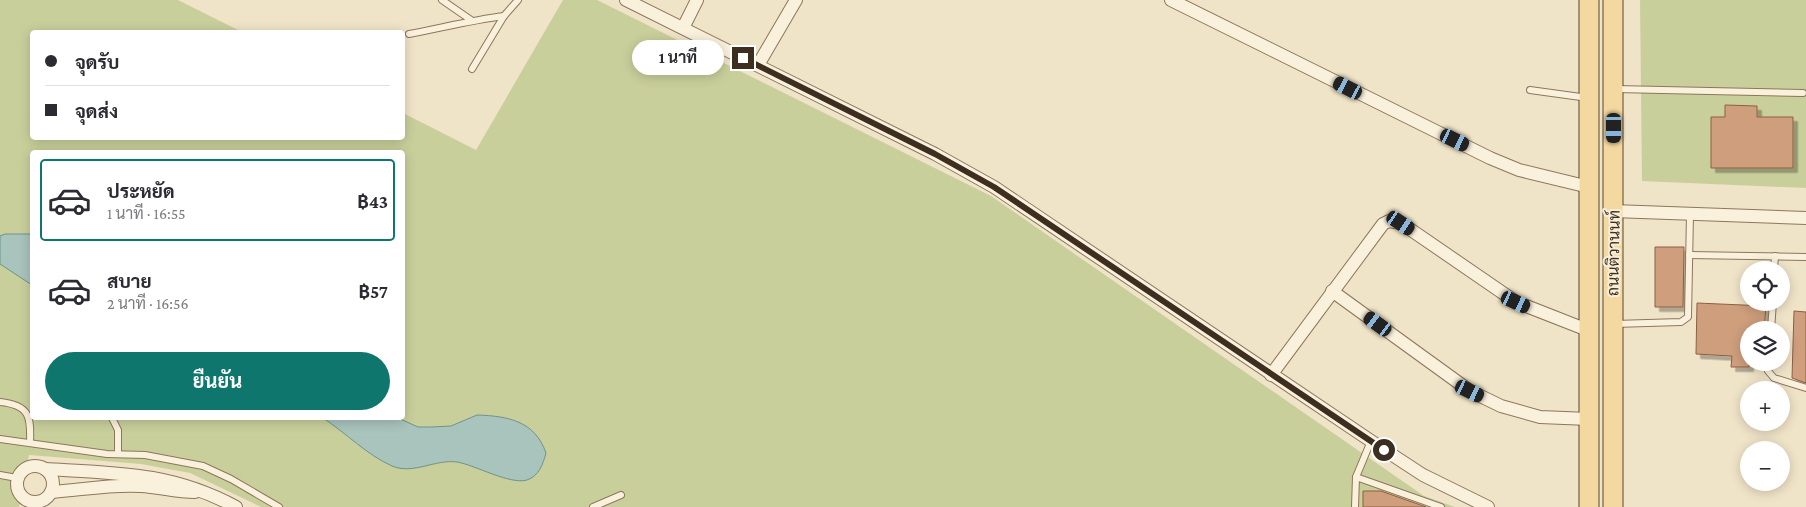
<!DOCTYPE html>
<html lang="th">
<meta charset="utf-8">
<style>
:root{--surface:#fff;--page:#f7f7f7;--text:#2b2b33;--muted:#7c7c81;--line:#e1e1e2;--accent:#0f766e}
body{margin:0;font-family:"Crimson Pro",Sarabun,serif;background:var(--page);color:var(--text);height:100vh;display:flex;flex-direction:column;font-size:19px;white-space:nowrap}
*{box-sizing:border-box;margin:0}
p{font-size:16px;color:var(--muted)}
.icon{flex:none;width:28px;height:28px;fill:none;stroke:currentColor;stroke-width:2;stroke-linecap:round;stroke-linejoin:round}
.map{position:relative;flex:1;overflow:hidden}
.drawer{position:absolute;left:30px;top:150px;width:375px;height:270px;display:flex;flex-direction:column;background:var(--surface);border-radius:5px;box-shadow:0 2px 12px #0003}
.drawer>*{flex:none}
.guide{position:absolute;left:30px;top:30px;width:375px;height:110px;border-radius:5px;box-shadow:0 2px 12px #0003;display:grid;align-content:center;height:110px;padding:0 15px;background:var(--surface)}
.controls{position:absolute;left:1740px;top:261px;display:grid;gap:10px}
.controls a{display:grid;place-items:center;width:50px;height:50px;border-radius:50%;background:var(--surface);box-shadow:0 2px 12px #0003;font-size:25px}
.end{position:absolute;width:22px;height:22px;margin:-11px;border:6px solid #3d2e20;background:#fff;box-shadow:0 0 0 2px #fff}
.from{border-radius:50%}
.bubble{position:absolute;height:35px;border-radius:18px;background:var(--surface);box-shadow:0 2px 12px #0003;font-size:16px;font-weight:700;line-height:35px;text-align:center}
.car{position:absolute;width:15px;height:30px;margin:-15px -8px;border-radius:6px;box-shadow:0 0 4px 1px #0007;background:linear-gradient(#222 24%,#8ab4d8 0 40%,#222 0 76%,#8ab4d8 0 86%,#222 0)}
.guide b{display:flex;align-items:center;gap:18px;height:48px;font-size:19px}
.guide b+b{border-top:1px solid var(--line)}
.guide i{width:12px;height:12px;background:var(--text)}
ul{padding:9px 0 0;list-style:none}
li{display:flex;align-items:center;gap:15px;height:82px;margin:0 10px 8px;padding:0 5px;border:2px solid transparent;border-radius:5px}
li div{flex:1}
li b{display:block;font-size:19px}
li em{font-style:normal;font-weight:700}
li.current{border-color:var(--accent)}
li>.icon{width:45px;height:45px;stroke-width:1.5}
.button{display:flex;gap:10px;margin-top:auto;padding:10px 15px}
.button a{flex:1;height:58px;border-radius:30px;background:var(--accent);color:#fff;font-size:20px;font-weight:700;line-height:58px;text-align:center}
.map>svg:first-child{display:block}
</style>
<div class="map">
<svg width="1806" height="507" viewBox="0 0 1806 507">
<defs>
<filter id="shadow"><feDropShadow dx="4.5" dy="4.5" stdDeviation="0" flood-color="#0004"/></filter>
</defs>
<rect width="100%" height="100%" fill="#f0e4c8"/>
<g fill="#c9cf9b" fill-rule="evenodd">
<path d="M 0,0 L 178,0 L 242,32 L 32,32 L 32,138 L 402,138 L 403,113 L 476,150 L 563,0 L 597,0 L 991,196 L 1424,496 L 1455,507 L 261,507 L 190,473 L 141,464 L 29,455 L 19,507 L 0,507 ZM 32,152 L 402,152 L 402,418 L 32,418 Z"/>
<path d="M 1640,0 L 1806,0 L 1806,188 L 1642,181 Z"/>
</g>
<g fill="#a9c4bc" stroke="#6f938a">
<path d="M 5,234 L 32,234 L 32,285 L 0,264 L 0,236 Z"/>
<path d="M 477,415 C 508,416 535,421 546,453 C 543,464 539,476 527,480 C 510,485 475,465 457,462 C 435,459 413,475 392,466 C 367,455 346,433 323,418 L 398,418 L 418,427 L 431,427 L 451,426 Z"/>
</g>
<g fill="#cf9f7d" stroke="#8d5f41" filter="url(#shadow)">
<path d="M 1725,105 L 1757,106 L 1757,117 L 1793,117 L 1793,168 L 1711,168 L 1711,117 L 1725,117 Z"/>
<path d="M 1655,247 L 1684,247 L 1683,307 L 1655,307 Z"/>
<path d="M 1697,303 L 1766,306 L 1764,330 L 1749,330 L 1749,367 L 1731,367 L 1732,356 L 1696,354 Z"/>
<path d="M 1794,311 L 1806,312 L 1806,383 L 1792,378 Z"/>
<path d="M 1363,491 L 1381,491 L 1426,507 L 1363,507 Z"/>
</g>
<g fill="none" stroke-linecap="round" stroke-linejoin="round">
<g stroke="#8d765c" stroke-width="8">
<g id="lane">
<path d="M 442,0 L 471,20"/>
<path d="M 409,34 C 441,28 472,20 504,16 L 518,0"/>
<path d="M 472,69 L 504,16"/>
<path d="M 1615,89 L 1803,93"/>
<path d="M 1530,90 L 1588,98"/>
<path d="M 1689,255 L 1806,257"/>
<path d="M 1774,270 L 1775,256"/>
<path d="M 1614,324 L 1681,322 L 1688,317 L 1690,214"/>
<path d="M 1771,330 L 1773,302"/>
<path d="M 1769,362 L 1768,371 L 1774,378 L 1806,388"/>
<path d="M 0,402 C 30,405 31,417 30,443"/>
<path d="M 112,418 L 118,430 L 118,454"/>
<path d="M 0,439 L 107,454 L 145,455 L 203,466 L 231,479 L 279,507"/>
<path d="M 0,475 L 17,478"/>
<path d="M 1356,477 L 1441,507"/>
<path d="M 593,507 L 621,495"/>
<path d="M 1355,507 L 1356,477 L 1371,441"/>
</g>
</g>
<g stroke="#8d765c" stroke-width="14">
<g id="street">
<path d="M 626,0 L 935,154 L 994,187 L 1371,441 L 1423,475 L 1488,507"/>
<path d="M 1171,0 L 1490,158 L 1519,170 L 1589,187"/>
<path d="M 683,28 L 697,0"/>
<path d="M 758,65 L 796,0"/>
<path d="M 1613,211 L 1806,218"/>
<path d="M 1332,291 L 1470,391 L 1501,406 L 1540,417 L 1589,419"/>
<path d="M 1271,375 L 1383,224 L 1389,221 L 1401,223 L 1516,302 L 1590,331"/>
<circle cx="35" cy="484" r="18"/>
<path d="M 45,469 C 116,473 171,472 236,507"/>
<path d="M 51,492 C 81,490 111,484 141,486 C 159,487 176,492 195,492"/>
</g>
</g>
<g stroke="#5b4430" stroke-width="21">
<g id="primary">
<path d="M 1589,0 L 1589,507"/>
<path d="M 1613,507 L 1613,0"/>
</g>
</g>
<use href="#lane" stroke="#faf1dc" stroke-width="6"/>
<use href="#street" stroke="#faf1dc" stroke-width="12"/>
<use href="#primary" stroke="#f3d9a0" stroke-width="19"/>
</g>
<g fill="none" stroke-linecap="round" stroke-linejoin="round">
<path stroke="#3d2e20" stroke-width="6" d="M 743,58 L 935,154 L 994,187 L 1384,450"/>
</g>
<g text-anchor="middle" stroke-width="4" stroke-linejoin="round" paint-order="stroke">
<g font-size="16" fill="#3d2e20" stroke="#f7eed8">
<text transform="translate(1613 253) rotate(-89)" y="6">ถนนติวานนท์</text>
</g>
</g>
</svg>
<div class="controls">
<a><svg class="icon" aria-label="locate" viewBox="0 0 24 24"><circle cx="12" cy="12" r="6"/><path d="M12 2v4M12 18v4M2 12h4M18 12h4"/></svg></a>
<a><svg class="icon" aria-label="layers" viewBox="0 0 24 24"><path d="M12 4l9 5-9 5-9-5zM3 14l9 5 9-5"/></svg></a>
<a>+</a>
<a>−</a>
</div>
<i class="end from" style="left:1384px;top:450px"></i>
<i class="end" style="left:743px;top:58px"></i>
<div class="bubble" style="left:632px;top:40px;width:92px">1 นาที</div>
<i class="car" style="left:1348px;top:88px;rotate:297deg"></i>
<i class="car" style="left:1614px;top:128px;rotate:180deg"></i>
<i class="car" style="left:1455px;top:140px;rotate:116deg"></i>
<i class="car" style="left:1401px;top:223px;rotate:124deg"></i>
<i class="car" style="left:1516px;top:302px;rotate:115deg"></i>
<i class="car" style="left:1378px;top:324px;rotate:306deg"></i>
<i class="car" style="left:1470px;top:391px;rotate:116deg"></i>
<div class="guide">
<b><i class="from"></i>จุดรับ</b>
<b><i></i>จุดส่ง</b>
</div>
<section class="drawer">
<ul>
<li class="current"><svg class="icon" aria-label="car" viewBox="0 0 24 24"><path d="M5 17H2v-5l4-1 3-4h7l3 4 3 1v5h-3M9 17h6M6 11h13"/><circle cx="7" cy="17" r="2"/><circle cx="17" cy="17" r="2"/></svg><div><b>ประหยัด</b><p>1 นาที · 16:55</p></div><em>฿43</em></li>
<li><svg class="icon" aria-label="car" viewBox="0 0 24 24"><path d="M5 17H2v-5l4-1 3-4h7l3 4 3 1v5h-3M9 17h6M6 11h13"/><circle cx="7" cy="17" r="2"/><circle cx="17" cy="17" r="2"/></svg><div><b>สบาย</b><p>2 นาที · 16:56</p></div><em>฿57</em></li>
</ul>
<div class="button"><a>ยืนยัน</a></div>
</section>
</div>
